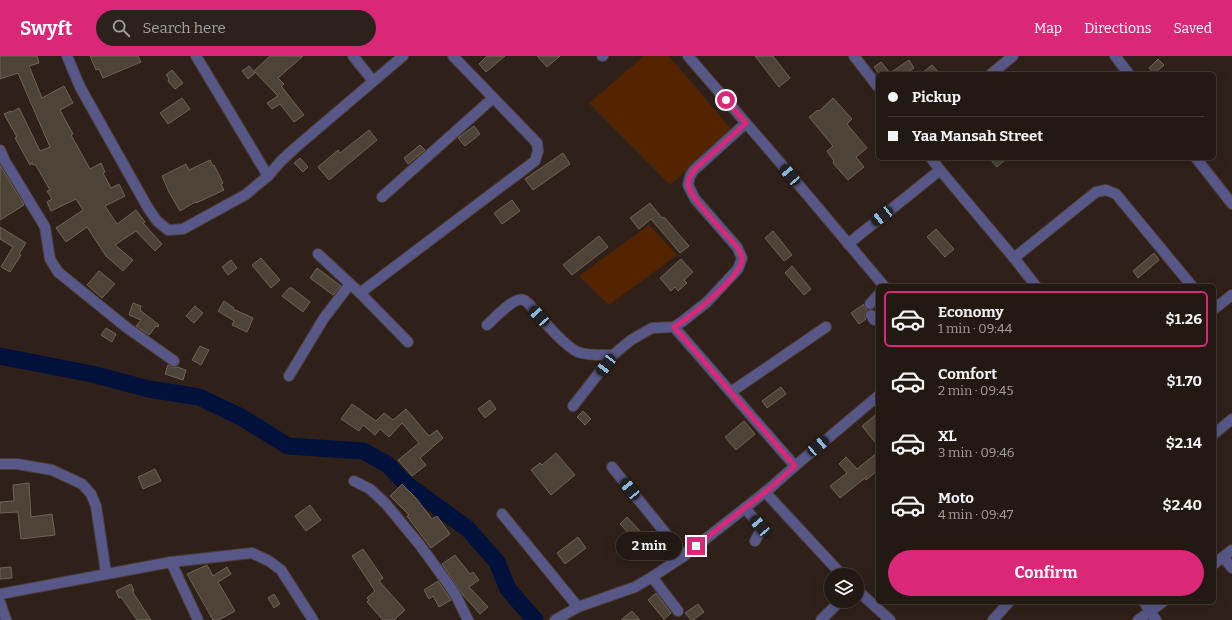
<!DOCTYPE html>
<meta charset="utf-8">
<style>
:root{--surface:#231913;--page:#2b221c;--text:#f1f3f6;--muted:#a3a0a0;--line:#403833;--accent:#db2777}
body{margin:0;font-family:Bitter,serif;background:var(--page);color:var(--text);height:100vh;display:flex;flex-direction:column;font-size:15px;white-space:nowrap}
*{box-sizing:border-box;margin:0}
p{font-size:13px;color:var(--muted)}
.icon{flex:none;width:22px;height:22px;fill:none;stroke:currentColor;stroke-width:2;stroke-linecap:round;stroke-linejoin:round}
.map{position:relative;flex:1;overflow:hidden}
.drawer{position:absolute;left:876px;top:228px;width:340px;height:320px;display:flex;flex-direction:column;background:var(--surface);border-radius:6px;box-shadow:0 4px 16px #0002,0 0 0 1px var(--line)}
.drawer>*{flex:none}
.guide{position:absolute;left:876px;top:16px;width:340px;height:88px;border-radius:6px;box-shadow:0 4px 16px #0002,0 0 0 1px var(--line);display:grid;align-content:center;height:88px;padding:0 12px;background:var(--surface)}
.tools{position:absolute;left:824px;top:512px;display:grid;gap:8px}
.tools a{display:grid;place-items:center;width:40px;height:40px;border-radius:50%;background:var(--surface);box-shadow:0 4px 16px #0002,0 0 0 1px var(--line);font-size:20px}
.end{position:absolute;width:18px;height:18px;margin:-9px;border:5px solid #db2777;background:#fff;box-shadow:0 0 0 2px #fff}
.from{border-radius:50%}
.bubble{position:absolute;height:28px;border-radius:14px;background:var(--surface);box-shadow:0 4px 16px #0002,0 0 0 1px var(--line);font-size:13px;font-weight:700;line-height:28px;text-align:center}
.car{position:absolute;width:12px;height:24px;margin:-12px -6px;border-radius:5px;box-shadow:0 0 3px 1px #0007;background:linear-gradient(#222 24%,#8ab4d8 0 40%,#222 0 76%,#8ab4d8 0 86%,#222 0)}
.guide b{display:flex;align-items:center;gap:14px;height:38px;font-size:15px}
.guide b+b{border-top:1px solid var(--line)}
.guide i{width:10px;height:10px;background:var(--text)}
ul{padding:7px 0 0;list-style:none}
li{display:flex;align-items:center;gap:12px;height:56px;margin:0 8px 6px;padding:0 4px;border:2px solid transparent;border-radius:6px}
li div{flex:1}
li b{display:block;font-size:15px}
li em{font-style:normal;font-weight:700}
li.on{border-color:var(--accent)}
li>.icon{width:36px;height:36px;stroke-width:1.5}
.primary-button{display:flex;gap:8px;margin-top:auto;padding:8px 12px}
.primary-button a{flex:1;height:46px;border-radius:24px;background:var(--accent);color:#fff;font-size:16px;font-weight:700;line-height:46px;text-align:center}
header{display:flex;align-items:center;gap:24px;box-sizing:border-box;height:56px;padding:0 20px;background:var(--accent);color:#fff}
header strong{font-size:19px}
nav{display:flex;gap:22px;margin-inline-start:auto;font-size:14px}
.search{width:280px;height:36px;background:var(--page);display:flex;align-items:center;gap:10px;box-sizing:border-box;padding:0 14px;border-radius:22px;color:var(--muted);font-size:15px}
.map>svg:first-child{display:block}
</style>
<header>
<strong>Swyft</strong>
<div class="search"><svg class="icon" aria-label="search" viewBox="0 0 24 24"><circle cx="10" cy="10" r="6"/><path d="M15 15l6 6"/></svg>Search here</div>
<nav><a>Map</a><a>Directions</a><a>Saved</a></nav>
</header>
<div class="map">
<svg width="1232" height="564" viewBox="0 0 1232 564">
<rect width="100%" height="100%" fill="#2f2119"/>
<g fill="#542300">
<path d="M 644,0 L 669,0 L 732,74 L 670,129 L 589,47 Z"/>
<path d="M 649,169 L 677,199 L 609,249 L 579,220 Z"/>
</g>
<g fill="none" stroke-linecap="round" stroke-linejoin="round">
<path stroke="#00113c" stroke-width="17" d="M 0,300 L 92,318 L 149,333 L 199,341 L 241,361 L 288,390 L 363,395 L 387,408 L 406,428 L 468,473 L 497,506 L 508,533 L 535,564"/>
</g>
<g fill="#4d4336" stroke="#6f6456">
<path d="M 0,0 L 37,0 L 39,7 L 29,10 L 42,42 L 64,30 L 73,47 L 60,54 L 73,78 L 71,79 L 90,113 L 101,107 L 105,116 L 103,117 L 111,132 L 119,128 L 125,140 L 105,150 L 117,168 L 136,154 L 145,166 L 143,167 L 162,188 L 155,195 L 136,175 L 115,189 L 133,204 L 123,215 L 106,200 L 87,171 L 66,186 L 56,172 L 83,154 L 76,143 L 51,155 L 47,146 L 52,143 L 47,135 L 50,134 L 35,108 L 33,109 L 32,107 L 30,109 L 15,82 L 17,81 L 4,58 L 11,55 L 12,56 L 19,52 L 40,95 L 50,91 L 18,17 L 0,23 Z"/>
<path d="M 90,0 L 138,0 L 141,6 L 103,22 L 99,13 L 96,14 Z"/>
<path d="M 270,0 L 303,0 L 278,22 L 284,28 L 281,30 L 304,59 L 294,66 L 280,48 L 272,53 L 267,47 L 278,40 L 254,15 Z"/>
<path d="M 487,0 L 505,0 L 486,16 L 479,8 Z"/>
<path d="M 537,0 L 560,0 L 547,11 Z"/>
<path d="M 755,0 L 773,0 L 790,22 L 779,31 Z"/>
<path d="M 1158,3 L 1164,9 L 1154,18 L 1149,12 Z"/>
<path d="M 909,4 L 914,12 L 905,18 L 879,18 L 874,11 L 881,6 L 890,17 Z"/>
<path d="M 932,9 L 940,18 L 921,18 Z"/>
<path d="M 249,10 L 255,17 L 248,23 L 242,15 Z"/>
<path d="M 172,14 L 183,27 L 175,33 L 168,25 L 169,23 L 166,19 Z"/>
<path d="M 182,42 L 190,53 L 168,68 L 160,57 Z"/>
<path d="M 833,42 L 852,63 L 847,68 L 867,92 L 856,101 L 864,111 L 848,124 L 833,107 L 834,105 L 827,95 L 833,90 L 809,61 L 818,54 L 819,55 Z"/>
<path d="M 474,70 L 480,78 L 465,90 L 458,82 Z"/>
<path d="M 369,74 L 377,84 L 329,124 L 318,111 L 338,94 L 340,97 Z"/>
<path d="M 420,89 L 425,94 L 408,108 L 404,102 Z"/>
<path d="M 563,97 L 570,108 L 533,134 L 525,123 Z"/>
<path d="M 300,102 L 308,111 L 303,116 L 294,107 Z"/>
<path d="M 989,102 L 1007,102 L 997,111 Z"/>
<path d="M 210,104 L 213,110 L 214,109 L 223,127 L 221,128 L 224,134 L 196,147 L 195,146 L 180,155 L 169,136 L 162,120 L 186,108 L 189,114 Z"/>
<path d="M 0,109 L 24,149 L 0,164 Z"/>
<path d="M 512,144 L 520,155 L 502,168 L 494,157 Z"/>
<path d="M 650,147 L 662,162 L 664,161 L 689,190 L 680,197 L 651,163 L 639,173 L 630,162 Z"/>
<path d="M 0,171 L 26,187 L 19,198 L 21,199 L 10,216 L 1,211 L 13,191 L 0,183 Z"/>
<path d="M 936,173 L 954,193 L 945,201 L 927,181 Z"/>
<path d="M 773,175 L 792,199 L 784,205 L 765,182 Z"/>
<path d="M 599,180 L 608,191 L 572,219 L 563,209 Z"/>
<path d="M 1154,197 L 1159,204 L 1138,222 L 1133,215 Z"/>
<path d="M 261,202 L 280,224 L 271,232 L 252,209 Z"/>
<path d="M 681,203 L 693,216 L 684,224 L 687,227 L 678,235 L 675,231 L 671,235 L 660,222 Z"/>
<path d="M 231,204 L 237,212 L 228,219 L 222,211 Z"/>
<path d="M 792,210 L 811,233 L 804,239 L 785,217 Z"/>
<path d="M 317,212 L 341,230 L 333,239 L 310,222 Z"/>
<path d="M 99,215 L 115,228 L 102,242 L 87,229 Z"/>
<path d="M 289,232 L 292,232 L 310,246 L 303,256 L 282,240 Z"/>
<path d="M 224,245 L 234,252 L 233,253 L 253,262 L 247,276 L 232,269 L 234,265 L 218,255 Z"/>
<path d="M 133,247 L 141,250 L 140,254 L 159,269 L 158,271 L 156,270 L 149,279 L 136,270 L 141,264 L 129,259 Z"/>
<path d="M 864,248 L 864,250 L 867,254 L 865,259 L 866,263 L 859,268 L 851,257 Z"/>
<path d="M 195,250 L 203,257 L 194,267 L 186,260 Z"/>
<path d="M 106,272 L 116,278 L 112,286 L 101,279 Z"/>
<path d="M 200,290 L 209,294 L 201,309 L 192,304 Z"/>
<path d="M 168,309 L 173,311 L 177,311 L 186,314 L 183,324 L 165,318 Z"/>
<path d="M 781,331 L 786,338 L 767,352 L 762,345 Z"/>
<path d="M 490,344 L 496,353 L 485,362 L 478,353 Z"/>
<path d="M 352,348 L 376,365 L 384,357 L 393,364 L 406,353 L 429,380 L 437,374 L 443,382 L 420,402 L 426,409 L 412,420 L 398,404 L 419,387 L 402,367 L 389,381 L 380,373 L 375,379 L 363,369 L 359,375 L 341,363 Z"/>
<path d="M 583,355 L 591,363 L 585,369 L 577,361 Z"/>
<path d="M 878,357 L 878,390 L 862,370 Z"/>
<path d="M 744,365 L 755,378 L 736,394 L 725,381 Z"/>
<path d="M 878,396 L 878,414 L 866,424 L 865,422 L 840,442 L 830,430 L 847,417 L 839,408 L 846,401 L 857,413 Z"/>
<path d="M 556,397 L 575,419 L 551,439 L 531,414 L 540,407 L 542,409 Z"/>
<path d="M 155,413 L 161,425 L 143,433 L 138,421 Z"/>
<path d="M 29,427 L 31,461 L 52,458 L 55,479 L 21,483 L 18,456 L 0,457 L 0,446 L 14,445 L 13,429 Z"/>
<path d="M 402,428 L 416,442 L 432,463 L 437,460 L 450,478 L 431,492 L 407,460 L 409,459 L 390,440 Z"/>
<path d="M 310,449 L 321,464 L 306,475 L 295,460 Z"/>
<path d="M 627,461 L 642,477 L 635,484 L 620,468 Z"/>
<path d="M 578,481 L 586,492 L 565,508 L 557,497 Z"/>
<path d="M 363,493 L 383,522 L 379,525 L 405,554 L 394,564 L 383,564 L 367,546 L 369,544 L 367,542 L 375,535 L 352,500 Z"/>
<path d="M 455,499 L 470,518 L 473,516 L 479,524 L 469,531 L 488,551 L 480,558 L 463,539 L 442,508 Z"/>
<path d="M 207,509 L 213,520 L 227,511 L 231,518 L 218,526 L 235,555 L 219,564 L 213,564 L 187,518 Z"/>
<path d="M 11,511 L 12,522 L 0,523 L 0,512 Z"/>
<path d="M 438,525 L 451,544 L 439,551 L 433,540 L 429,543 L 424,534 Z"/>
<path d="M 131,528 L 134,535 L 132,535 L 151,564 L 137,564 L 121,541 L 119,542 L 116,535 Z"/>
<path d="M 656,537 L 671,557 L 664,563 L 648,544 Z"/>
<path d="M 274,538 L 280,548 L 274,552 L 268,542 Z"/>
<path d="M 698,548 L 704,556 L 693,564 L 691,564 L 685,557 Z"/>
<path d="M 632,555 L 640,564 L 621,564 Z"/>
</g>
<g fill="none" stroke-linecap="round" stroke-linejoin="round">
<g stroke="#4b3d36" stroke-width="12">
<g id="minor">
<path d="M 67,0 L 80,31 L 148,152 L 157,165 L 168,174 L 183,173 L 245,139 L 268,120 L 281,105 L 295,92 L 403,0"/>
<path d="M 196,0 L 268,120"/>
<path d="M 353,0 L 373,25"/>
<path d="M 602,0 L 603,0"/>
<path d="M 688,0 L 771,96 L 884,230"/>
<path d="M 854,0 L 878,31"/>
<path d="M 1115,0 L 1129,18"/>
<path d="M 991,18 L 1013,0"/>
<path d="M 0,94 L 5,105 L 45,171 L 50,203 L 58,216 L 126,271 L 174,305"/>
<path d="M 931,102 L 940,114 L 1014,202 L 1036,230"/>
<path d="M 1196,102 L 1232,148"/>
<path d="M 382,141 L 493,42"/>
<path d="M 848,188 L 940,114"/>
<path d="M 318,198 L 360,237 L 408,286"/>
<path d="M 1014,202 L 1096,136 L 1106,134 L 1116,138 L 1192,230"/>
<path d="M 360,237 L 535,105 L 538,95 L 537,87 L 453,0"/>
<path d="M 870,248 L 878,239"/>
<path d="M 1214,253 L 1232,239"/>
<path d="M 871,259 L 874,264 L 878,264"/>
<path d="M 487,269 C 494,263 514,240 524,244 C 526,245 527,247 529,248 C 539,260 565,291 578,296 C 589,300 601,299 613,299"/>
<path d="M 674,271 L 795,410"/>
<path d="M 289,320 L 324,262 L 350,228"/>
<path d="M 731,336 L 826,271"/>
<path d="M 573,350 L 613,299 L 631,284 L 652,272 L 674,271 L 683,265 L 707,246 L 738,213 L 742,202 L 737,191 L 695,143 L 688,129 L 690,120 L 694,114 L 746,67"/>
<path d="M 1214,378 L 1232,363"/>
<path d="M 0,408 L 17,408 L 52,414 L 82,428 L 91,438 L 96,450 L 106,517"/>
<path d="M 612,411 L 684,500"/>
<path d="M 354,425 L 370,433 L 386,448 L 419,488 L 449,529 L 456,540 L 468,564"/>
<path d="M 765,436 L 842,519"/>
<path d="M 745,452 L 760,470 L 761,474 L 755,485"/>
<path d="M 502,458 L 578,551"/>
<path d="M 1223,501 L 1232,512"/>
<path d="M 171,506 L 198,564"/>
<path d="M 1214,508 L 1232,494"/>
<path d="M 652,521 L 678,555"/>
<path d="M 857,534 L 890,564"/>
<path d="M 0,538 L 171,506 L 252,497 L 269,505 L 281,514 L 313,564"/>
<path d="M 0,546 L 6,564"/>
<path d="M 1144,546 L 1156,564"/>
<path d="M 555,564 L 578,551 L 635,531 L 652,521 L 684,500 L 769,433 L 795,410 L 878,340"/>
<path d="M 821,564 L 840,545"/>
<path d="M 993,564 L 1009,546"/>
<path d="M 1138,564 L 1163,546"/>
</g>
</g>
<use href="#minor" stroke="#575888" stroke-width="10"/>
</g>
<g fill="none" stroke-linecap="round" stroke-linejoin="round">
<path stroke="#db2777" stroke-width="5" d="M 696,490 L 769,433 L 795,410 L 674,271 C 689,262 743,220 742,202 C 741,194 734,187 729,182 C 719,170 690,142 688,128 C 688,123 691,119 694,114 L 746,67 L 726,44"/>
</g>
</svg>
<div class="tools">
<a><svg class="icon" aria-label="layers" viewBox="0 0 24 24"><path d="M12 4l9 5-9 5-9-5zM3 14l9 5 9-5"/></svg></a>
</div>
<i class="end from" style="left:726px;top:44px"></i>
<i class="end" style="left:696px;top:490px"></i>
<div class="bubble" style="left:616px;top:476px;width:66px">2 min</div>
<i class="car" style="left:790px;top:119px;rotate:320deg"></i>
<i class="car" style="left:882px;top:160px;rotate:232deg"></i>
<i class="car" style="left:539px;top:260px;rotate:318deg"></i>
<i class="car" style="left:606px;top:309px;rotate:217deg"></i>
<i class="car" style="left:818px;top:390px;rotate:50deg"></i>
<i class="car" style="left:630px;top:433px;rotate:321deg"></i>
<i class="car" style="left:760px;top:470px;rotate:320deg"></i>
<div class="guide">
<b><i class="from"></i>Pickup</b>
<b><i></i>Yaa Mansah Street</b>
</div>
<section class="drawer">
<ul>
<li class="on"><svg class="icon" aria-label="car" viewBox="0 0 24 24"><path d="M5 17H2v-5l4-1 3-4h7l3 4 3 1v5h-3M9 17h6M6 11h13"/><circle cx="7" cy="17" r="2"/><circle cx="17" cy="17" r="2"/></svg><div><b>Economy</b><p>1 min · 09:44</p></div><em>$1.26</em></li>
<li><svg class="icon" aria-label="car" viewBox="0 0 24 24"><path d="M5 17H2v-5l4-1 3-4h7l3 4 3 1v5h-3M9 17h6M6 11h13"/><circle cx="7" cy="17" r="2"/><circle cx="17" cy="17" r="2"/></svg><div><b>Comfort</b><p>2 min · 09:45</p></div><em>$1.70</em></li>
<li><svg class="icon" aria-label="car" viewBox="0 0 24 24"><path d="M5 17H2v-5l4-1 3-4h7l3 4 3 1v5h-3M9 17h6M6 11h13"/><circle cx="7" cy="17" r="2"/><circle cx="17" cy="17" r="2"/></svg><div><b>XL</b><p>3 min · 09:46</p></div><em>$2.14</em></li>
<li><svg class="icon" aria-label="car" viewBox="0 0 24 24"><path d="M5 17H2v-5l4-1 3-4h7l3 4 3 1v5h-3M9 17h6M6 11h13"/><circle cx="7" cy="17" r="2"/><circle cx="17" cy="17" r="2"/></svg><div><b>Moto</b><p>4 min · 09:47</p></div><em>$2.40</em></li>
</ul>
<div class="primary-button"><a>Confirm</a></div>
</section>
</div>
